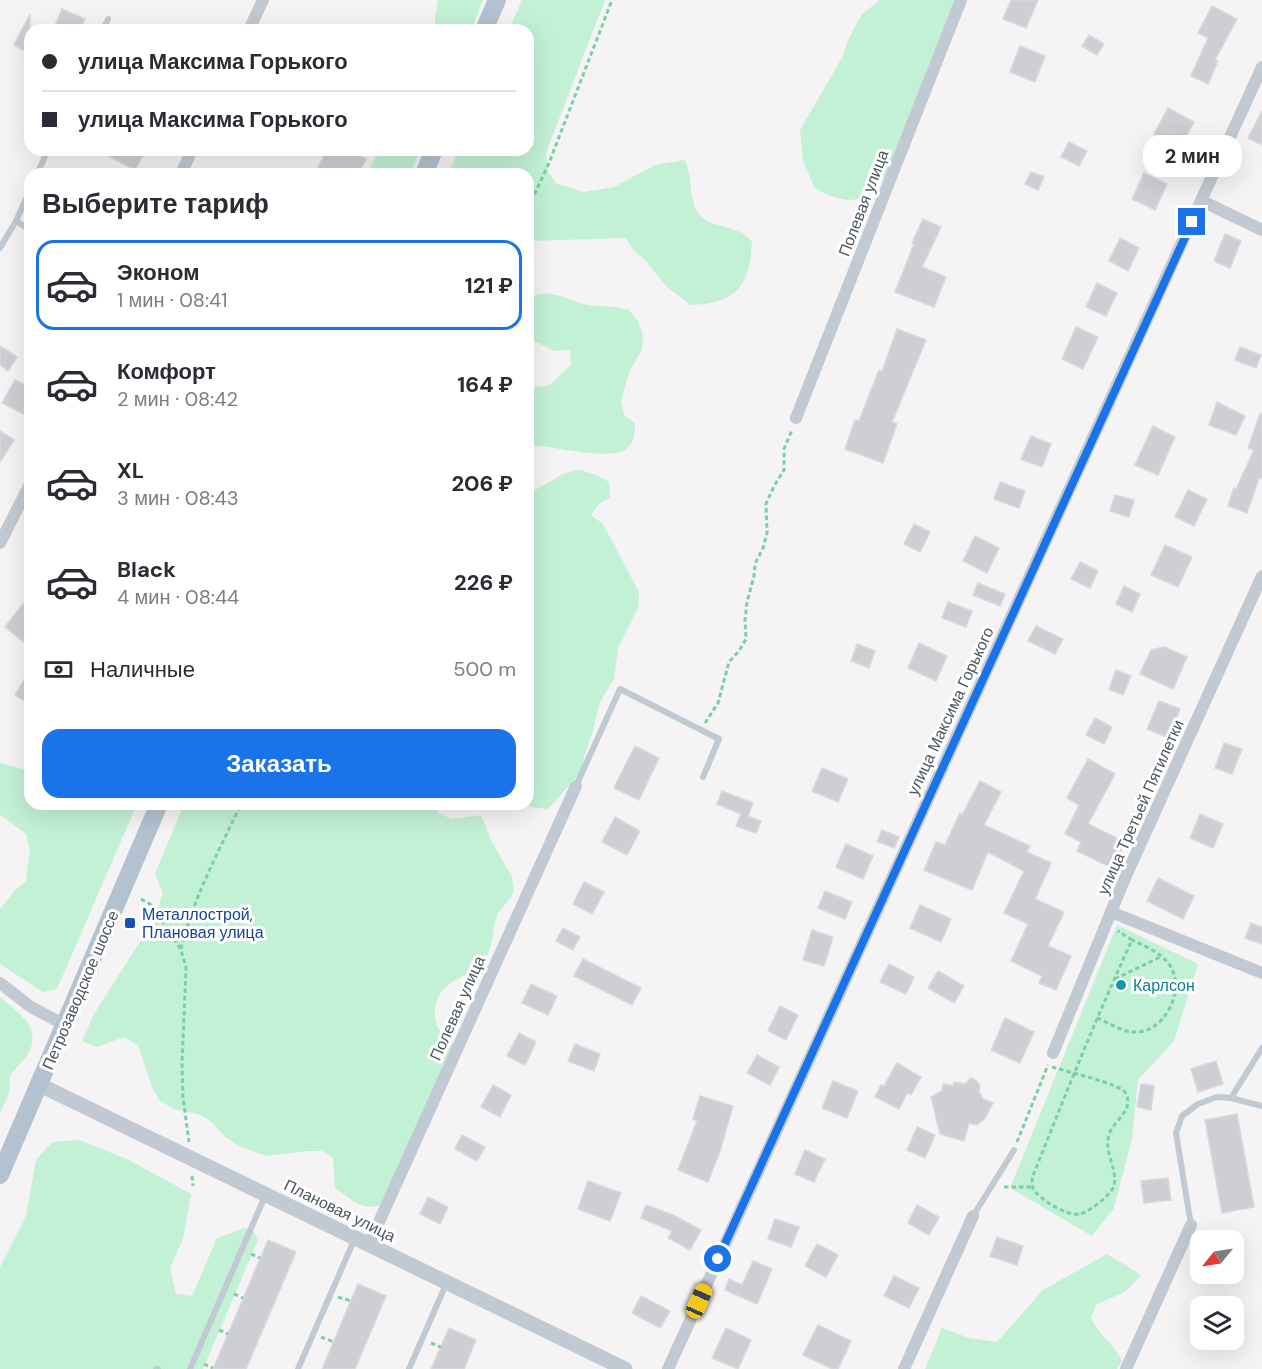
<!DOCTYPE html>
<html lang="ru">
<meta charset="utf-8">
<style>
:root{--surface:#fff;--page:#f7f7f7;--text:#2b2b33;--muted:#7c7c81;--line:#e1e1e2;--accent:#1a73e8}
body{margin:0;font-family:"DM Sans",sans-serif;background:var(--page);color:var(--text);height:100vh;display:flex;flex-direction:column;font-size:22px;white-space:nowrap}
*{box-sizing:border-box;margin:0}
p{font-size:20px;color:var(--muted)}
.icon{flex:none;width:33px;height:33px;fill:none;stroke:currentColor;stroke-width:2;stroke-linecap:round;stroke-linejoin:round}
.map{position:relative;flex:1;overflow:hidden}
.drawer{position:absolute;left:24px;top:168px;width:510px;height:642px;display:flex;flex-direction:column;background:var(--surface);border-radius:18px;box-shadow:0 6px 24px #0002}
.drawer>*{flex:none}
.banner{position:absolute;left:24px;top:24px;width:510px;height:132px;border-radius:18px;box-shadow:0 6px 24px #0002;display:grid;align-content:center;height:132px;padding:0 18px;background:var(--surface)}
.needle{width:39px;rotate:240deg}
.buttons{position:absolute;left:1190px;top:1230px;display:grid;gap:12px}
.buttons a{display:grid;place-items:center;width:54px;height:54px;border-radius:12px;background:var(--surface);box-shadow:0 6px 24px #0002;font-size:30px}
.end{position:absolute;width:27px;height:27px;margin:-14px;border:8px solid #1a73e8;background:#fff;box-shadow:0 0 0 3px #fff}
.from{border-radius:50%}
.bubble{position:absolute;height:42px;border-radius:18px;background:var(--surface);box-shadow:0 6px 24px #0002;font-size:20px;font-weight:700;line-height:42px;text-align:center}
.car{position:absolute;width:18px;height:36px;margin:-18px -9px;border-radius:8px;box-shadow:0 0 4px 2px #0007;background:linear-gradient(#f5c518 24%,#345 0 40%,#f5c518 0 76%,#345 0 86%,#f5c518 0)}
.banner b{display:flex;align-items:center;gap:21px;height:57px;font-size:22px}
.banner b+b{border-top:2px solid var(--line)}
.banner i{width:15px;height:15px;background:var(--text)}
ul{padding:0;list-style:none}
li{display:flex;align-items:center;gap:18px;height:90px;margin:0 12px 9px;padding:0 6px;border:3px solid transparent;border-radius:18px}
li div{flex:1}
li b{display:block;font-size:22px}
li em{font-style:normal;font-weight:700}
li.selected{border-color:var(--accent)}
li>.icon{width:54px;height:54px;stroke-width:1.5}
h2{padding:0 18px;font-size:27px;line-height:72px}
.pay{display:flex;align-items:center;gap:15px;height:66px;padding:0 18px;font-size:22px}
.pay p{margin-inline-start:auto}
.primary-button{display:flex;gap:12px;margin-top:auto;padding:12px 18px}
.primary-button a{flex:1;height:69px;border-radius:18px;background:var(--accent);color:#fff;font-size:24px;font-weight:700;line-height:69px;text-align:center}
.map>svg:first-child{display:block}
</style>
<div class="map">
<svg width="1262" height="1369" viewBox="0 0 1262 1369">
<rect width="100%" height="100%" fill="#f5f3f3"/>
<g fill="#c3f1d5">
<path d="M 438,0 L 483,0 L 471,30 L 436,30 L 435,18 Z"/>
<path d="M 522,0 L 605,0 L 546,153 L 548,171 L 556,183 L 584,192 L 614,187 L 655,165 L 685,160 C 691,174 690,186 693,201 C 699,228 722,223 740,232 C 744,234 748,238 752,241 C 750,286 737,303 691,305 L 667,287 L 645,260 L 634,251 L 626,238 L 528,241 L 528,174 L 448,174 L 459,150 L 528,150 L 528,30 L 509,30 Z"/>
<path d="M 880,0 L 955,0 L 889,173 C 881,179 875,186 868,193 C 852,207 830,197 814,187 L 803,160 L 800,130 L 843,56 L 848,40 L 862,14 Z"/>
<path d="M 380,150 L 420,150 L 410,174 L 366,174 Z"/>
<path d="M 544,293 L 557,295 L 587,305 L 614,307 L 629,310 L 638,321 L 643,335 L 642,349 L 629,373 L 621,401 L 624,415 L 635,423 C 635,432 635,443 626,449 C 607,462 551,445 528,445 L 528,388 L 550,385 L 571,365 L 570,350 L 555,351 L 528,338 L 528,297 Z"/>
<path d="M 580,470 L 596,475 L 609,482 L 610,497 L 599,504 L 591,515 L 603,524 L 639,592 L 638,608 L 618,648 L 614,679 L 600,702 L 593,730 L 584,757 L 582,771 L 548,809 L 532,807 L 527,804 L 528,494 L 565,473 Z"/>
<path d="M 0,763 L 30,771 L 30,804 L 137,804 L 57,989 L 43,992 L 0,964 L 0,909 L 15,890 L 26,881 L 30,850 L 26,834 L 0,815 Z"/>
<path d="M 184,804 L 434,804 L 438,813 L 452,819 L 481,815 L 492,842 L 512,877 L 514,891 C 510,900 503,906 498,914 C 491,928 495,946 485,959 C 469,980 438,978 435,1010 C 433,1026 441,1034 454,1044 L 385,1204 C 362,1212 354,1201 335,1188 L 333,1158 L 322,1151 L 307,1151 L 266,1156 L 239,1146 L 224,1136 L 214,1124 L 201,1115 L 174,1109 L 160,1101 L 152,1087 L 138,1045 L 124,1037 L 97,1047 L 82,1041 L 94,1014 L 153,921 L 163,893 L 155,874 Z"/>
<path d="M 1117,925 L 1198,964 L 1174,1041 L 1138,1080 L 1132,1138 L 1114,1208 L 1092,1236 L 1010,1188 Z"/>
<path d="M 0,997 C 18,1012 43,1028 28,1054 C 23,1062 14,1068 10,1077 C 9,1081 10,1086 9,1091 C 8,1098 3,1106 0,1113 Z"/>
<path d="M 79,1140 L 129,1160 L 191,1194 L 183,1239 L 170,1268 L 176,1294 L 192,1296 L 217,1238 L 245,1228 L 253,1230 L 258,1240 L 203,1369 L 0,1369 L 0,1267 L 26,1216 L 36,1160 L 52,1142 Z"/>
<path d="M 1107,1254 L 1141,1275 L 1125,1292 L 1097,1304 L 1091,1317 C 1098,1336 1113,1342 1122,1361 L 1117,1369 L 925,1369 L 942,1328 L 969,1338 L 997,1342 L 1043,1290 Z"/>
</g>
<g fill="#cdcfd5" stroke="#d7d9de" stroke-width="1.5">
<path d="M 1011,0 L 1038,0 L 1026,28 L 1003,19 Z"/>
<path d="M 1212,6 L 1237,19 L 1215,60 L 1218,61 L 1208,84 L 1191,76 L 1208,38 L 1198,33 Z"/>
<path d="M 62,9 L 85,19 L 80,30 L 53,30 Z"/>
<path d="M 30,14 L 30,43 L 25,51 L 14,45 Z"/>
<path d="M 1089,35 L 1104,44 L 1097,55 L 1082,46 Z"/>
<path d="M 1020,46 L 1045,56 L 1035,82 L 1010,72 Z"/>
<path d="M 1168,108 L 1194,122 L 1180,148 L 1154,134 Z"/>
<path d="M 1262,111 L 1262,145 L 1248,138 Z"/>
<path d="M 1069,142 L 1087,151 L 1079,166 L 1061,157 Z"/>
<path d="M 97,150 L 146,150 L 135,170 Z"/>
<path d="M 327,150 L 347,150 L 366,159 L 358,174 L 315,174 Z"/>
<path d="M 1031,172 L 1044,177 L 1038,190 L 1025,184 Z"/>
<path d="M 1144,173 L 1167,184 L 1155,210 L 1132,199 Z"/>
<path d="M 923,219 L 941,227 L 922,267 L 946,277 L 934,307 L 895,292 L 914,244 L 912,243 Z"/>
<path d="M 1225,234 L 1241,241 L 1230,268 L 1214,261 Z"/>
<path d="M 1120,238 L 1139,248 L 1128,271 L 1109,261 Z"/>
<path d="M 1097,283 L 1117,293 L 1106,316 L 1086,307 Z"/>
<path d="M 1076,327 L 1098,337 L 1083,369 L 1062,359 Z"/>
<path d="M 897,329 L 926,340 L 892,422 L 897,424 L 883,463 L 845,449 L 855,420 L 859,421 L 879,370 L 882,372 Z"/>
<path d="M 0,346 L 17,357 L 8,371 L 0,365 Z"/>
<path d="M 1240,347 L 1261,355 L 1256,368 L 1235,360 Z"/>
<path d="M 15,380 L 30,388 L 30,402 L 24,414 L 2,403 Z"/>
<path d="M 1217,402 L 1245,416 L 1236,435 L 1209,425 Z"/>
<path d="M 1260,414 L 1262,414 L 1262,479 L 1259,478 L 1247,513 L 1228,506 L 1234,488 L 1236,489 L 1254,450 L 1248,448 Z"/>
<path d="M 1153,426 L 1175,437 L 1158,475 L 1135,465 Z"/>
<path d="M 0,431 L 14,440 L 0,462 Z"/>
<path d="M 1031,436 L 1051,444 L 1042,467 L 1021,459 Z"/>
<path d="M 1000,482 L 1025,491 L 1019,508 L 994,499 Z"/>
<path d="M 1188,490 L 1207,499 L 1194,526 L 1175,517 Z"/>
<path d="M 1115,495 L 1134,500 L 1129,517 L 1110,511 Z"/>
<path d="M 914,524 L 930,532 L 920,552 L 904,544 Z"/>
<path d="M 975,536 L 999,548 L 987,573 L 963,561 Z"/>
<path d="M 1165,545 L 1192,557 L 1178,587 L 1151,575 Z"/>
<path d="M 1080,562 L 1098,571 L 1090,588 L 1071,579 Z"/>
<path d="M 978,583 L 1005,594 L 1000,606 L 973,595 Z"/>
<path d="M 1124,586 L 1140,594 L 1132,612 L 1116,604 Z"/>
<path d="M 948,602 L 972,611 L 966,627 L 942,618 Z"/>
<path d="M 23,604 L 30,610 L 30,647 L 5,627 Z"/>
<path d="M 1036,626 L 1063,639 L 1055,654 L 1028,641 Z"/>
<path d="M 919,643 L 947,656 L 936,681 L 908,668 Z"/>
<path d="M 857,644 L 875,651 L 869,668 L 851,661 Z"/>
<path d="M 1164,647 L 1187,657 L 1173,689 L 1140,674 L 1151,650 Z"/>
<path d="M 30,670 L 30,704 L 15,695 Z"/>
<path d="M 1116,670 L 1131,676 L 1123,695 L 1109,689 Z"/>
<path d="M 1159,701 L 1180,709 L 1169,738 L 1147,729 Z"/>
<path d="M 1095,718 L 1112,727 L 1104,744 L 1086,735 Z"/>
<path d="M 1224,743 L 1242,749 L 1232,774 L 1215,768 Z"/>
<path d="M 635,746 L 659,758 L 639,800 L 614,788 Z"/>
<path d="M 1088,759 L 1115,774 L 1088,824 L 1125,842 L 1112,868 L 1077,851 L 1081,842 L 1065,834 L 1079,805 L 1067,798 Z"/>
<path d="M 822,768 L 848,779 L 838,802 L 812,791 Z"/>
<path d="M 980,781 L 1001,792 L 984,825 L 1030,846 L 1027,852 L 1051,863 L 1035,899 L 1064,912 L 1048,946 L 1071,956 L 1056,990 L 1039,983 L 1042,976 L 1011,961 L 1028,924 L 1004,913 L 1024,871 L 988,852 L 972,890 L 924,870 L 936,842 L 945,845 L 960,813 L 962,815 Z"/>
<path d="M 722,791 L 753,803 L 748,816 L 761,821 L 756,833 L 736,826 L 741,814 L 717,804 Z"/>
<path d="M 1200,814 L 1223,824 L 1213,848 L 1190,838 Z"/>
<path d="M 615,817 L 640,831 L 627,855 L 602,842 Z"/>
<path d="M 882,830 L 899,837 L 894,848 L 877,841 Z"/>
<path d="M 846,844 L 873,856 L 863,879 L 836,867 Z"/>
<path d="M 1158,878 L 1194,896 L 1183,919 L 1147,901 Z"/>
<path d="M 584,882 L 604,892 L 592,914 L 573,904 Z"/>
<path d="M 825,891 L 852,902 L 845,919 L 818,908 Z"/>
<path d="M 920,905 L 951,919 L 941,942 L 910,928 Z"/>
<path d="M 1251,923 L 1262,927 L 1262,944 L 1245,938 Z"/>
<path d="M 563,928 L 580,937 L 573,950 L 556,941 Z"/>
<path d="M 812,930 L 833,937 L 824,966 L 803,960 Z"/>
<path d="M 583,959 L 641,988 L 632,1005 L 574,976 Z"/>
<path d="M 889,964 L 914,977 L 906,994 L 880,982 Z"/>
<path d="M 938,971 L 964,986 L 954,1003 L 928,988 Z"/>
<path d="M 531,984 L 557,996 L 548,1015 L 522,1003 Z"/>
<path d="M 780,1006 L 798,1015 L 786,1040 L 768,1031 Z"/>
<path d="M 1005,1018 L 1034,1032 L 1020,1063 L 991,1050 Z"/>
<path d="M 519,1033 L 536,1042 L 525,1065 L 507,1056 Z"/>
<path d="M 575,1044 L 600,1054 L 594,1071 L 568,1061 Z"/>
<path d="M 757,1055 L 779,1067 L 770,1085 L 747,1073 Z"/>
<path d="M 1216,1061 L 1223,1084 L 1198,1092 L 1191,1069 Z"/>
<path d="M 897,1063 L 921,1077 L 911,1095 L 907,1093 L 899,1109 L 875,1097 L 881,1085 L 884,1086 Z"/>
<path d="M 971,1078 L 977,1081 L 980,1086 L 979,1091 L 983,1099 L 993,1103 L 985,1118 L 977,1125 L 969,1123 L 964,1141 L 940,1134 L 931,1097 L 942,1091 L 943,1084 L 953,1086 L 954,1082 L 965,1084 Z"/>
<path d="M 833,1081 L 858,1091 L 847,1118 L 822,1108 Z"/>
<path d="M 1141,1084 L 1154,1086 L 1151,1110 L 1137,1107 Z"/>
<path d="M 493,1085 L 511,1095 L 500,1117 L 481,1107 Z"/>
<path d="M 700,1096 L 733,1106 L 720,1151 L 708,1182 L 678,1170 L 697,1121 L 693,1119 Z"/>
<path d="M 1237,1114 L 1254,1207 L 1222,1213 L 1205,1120 Z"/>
<path d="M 917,1127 L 935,1135 L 925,1158 L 907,1150 Z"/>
<path d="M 462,1135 L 485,1147 L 477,1161 L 455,1149 Z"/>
<path d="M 805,1150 L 825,1159 L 814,1182 L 795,1174 Z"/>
<path d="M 1168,1178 L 1171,1200 L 1144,1203 L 1141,1181 Z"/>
<path d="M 588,1181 L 621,1193 L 610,1221 L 578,1209 Z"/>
<path d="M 428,1197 L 448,1207 L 440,1224 L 420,1214 Z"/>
<path d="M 646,1205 L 673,1215 L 701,1230 L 690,1250 L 668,1238 L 672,1231 L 641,1218 Z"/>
<path d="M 917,1205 L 939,1217 L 929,1235 L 908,1223 Z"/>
<path d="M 775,1219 L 799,1227 L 791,1247 L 768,1239 Z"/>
<path d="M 997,1237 L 1023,1246 L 1017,1265 L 990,1256 Z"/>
<path d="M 268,1240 L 296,1252 L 246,1369 L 213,1369 Z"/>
<path d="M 817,1244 L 838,1255 L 826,1277 L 805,1266 Z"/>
<path d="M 753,1261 L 772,1269 L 757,1304 L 725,1290 L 729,1279 L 742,1285 Z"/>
<path d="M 894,1276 L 919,1288 L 909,1308 L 884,1296 Z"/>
<path d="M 358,1284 L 386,1296 L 355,1369 L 322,1369 Z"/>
<path d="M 641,1296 L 670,1311 L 660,1328 L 632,1313 Z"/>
<path d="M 818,1325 L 851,1341 L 838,1369 L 832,1369 L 803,1355 Z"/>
<path d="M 449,1328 L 476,1340 L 464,1369 L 431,1369 Z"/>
<path d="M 726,1328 L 751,1340 L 738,1369 L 712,1358 Z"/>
</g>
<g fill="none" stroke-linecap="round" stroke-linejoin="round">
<g stroke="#7ad0a6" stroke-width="3" stroke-dasharray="4.5 3" stroke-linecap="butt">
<path d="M 528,208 L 549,163 L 612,0"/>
<path d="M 705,723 L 718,703 L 729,662 L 739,651 L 746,639 L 745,620 L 747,602 L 754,576 L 755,564 L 763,548 L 767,533 L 766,504 L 774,486 L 784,470 L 784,449 L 792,430"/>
<path d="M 141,899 L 150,904 L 171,933 L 181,950 L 186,967 L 182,1064 L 183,1098 L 189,1142"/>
<path d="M 181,949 C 193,898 219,851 241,804"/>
<path d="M 1115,979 L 1160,957"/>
<path d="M 1097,1018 C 1109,1023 1124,1033 1137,1032 C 1167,1031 1187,986 1168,963 C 1160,952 1144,946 1132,940"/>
<path d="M 1052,1067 C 1065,1071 1119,1084 1125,1092 C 1135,1109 1116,1119 1110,1132 C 1102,1151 1118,1167 1114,1186 C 1111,1195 1089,1212 1080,1214 C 1068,1217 1039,1199 1033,1189 L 1032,1178 C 1064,1098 1096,1018 1132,940 L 1118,931"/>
<path d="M 1017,1142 L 1048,1065"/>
<path d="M 192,1176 L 193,1186"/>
<path d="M 1004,1187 L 1032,1187"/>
<path d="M 251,1254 L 260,1258"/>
<path d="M 234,1294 L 243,1298"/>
<path d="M 338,1297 L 351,1301"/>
<path d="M 219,1330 L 228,1334"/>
<path d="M 321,1337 L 334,1342"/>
<path d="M 431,1343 L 441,1347"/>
<path d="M 204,1364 L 213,1368"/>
</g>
<g stroke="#c1cad2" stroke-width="6">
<path d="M 103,30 L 108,19"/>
<path d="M 37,174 L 48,150"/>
<path d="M 16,221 L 30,230"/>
<path d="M 0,248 L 16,221 L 30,190"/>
<path d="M 576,786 L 620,689 L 719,739 L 703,777"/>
<path d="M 1231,1098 L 1262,1106"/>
<path d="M 973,1216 L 1014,1150"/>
<path d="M 1191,1225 L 1176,1133 L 1182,1116 L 1198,1104 L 1217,1097 L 1231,1098 L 1262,1048"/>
<path d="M 156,1369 L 158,1369"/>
<path d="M 190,1369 L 265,1196"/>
<path d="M 298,1369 L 355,1238"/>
<path d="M 409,1369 L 447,1282"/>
</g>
<g stroke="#c1cad2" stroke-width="12">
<path d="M 249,30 L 263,0"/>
<path d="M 181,174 L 192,150"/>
<path d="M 1202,201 L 1262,230"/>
<path d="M 796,418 L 961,0"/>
<path d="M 0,543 L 30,484"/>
<path d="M 1111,912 L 1262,973"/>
<path d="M 0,983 L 31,1007 L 65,1025"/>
<path d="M 1053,1053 L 1125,878 L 1262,576"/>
<path d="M 369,1244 L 576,786"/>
<path d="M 668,1369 L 1262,67"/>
<path d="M 904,1369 L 973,1216"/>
<path d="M 1126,1369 L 1191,1225"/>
</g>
<path stroke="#c1cad2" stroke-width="15" d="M 40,1085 L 625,1369"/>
<g stroke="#b3c2d1" stroke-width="18">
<path d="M 484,30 L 497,0"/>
<path d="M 424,174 L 434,150"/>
<path d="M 0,1175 L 159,804"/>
</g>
</g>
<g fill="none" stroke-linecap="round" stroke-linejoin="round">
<path stroke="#1a73e8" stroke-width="8" d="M 718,1259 L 1192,222"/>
</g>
<rect fill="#1a4fb4" stroke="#fff" stroke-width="2" x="124" y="917" width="12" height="12" rx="3"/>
<circle fill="#0f9aa8" stroke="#fff" stroke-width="2" cx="1121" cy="985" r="6"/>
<g text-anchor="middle" stroke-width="6" stroke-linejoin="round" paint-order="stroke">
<g font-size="16" fill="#4a5661" stroke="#fff">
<text transform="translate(863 203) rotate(-69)" y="6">Полевая улица</text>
<text transform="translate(950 711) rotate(-65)" y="6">улица Максима Горького</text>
<text transform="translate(1140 807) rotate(-66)" y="6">улица Третьей Пятилетки</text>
<text transform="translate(80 990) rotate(-67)" y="6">Петрозаводское шоссе</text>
<text transform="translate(457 1008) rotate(-66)" y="6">Полевая улица</text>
<text transform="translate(340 1210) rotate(26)" y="6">Плановая улица</text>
</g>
<g font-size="16" fill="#164399" stroke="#fff" text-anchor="start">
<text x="142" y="920">Металлострой,<tspan x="142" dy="18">Плановая улица</tspan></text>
</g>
<g font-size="16" fill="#0d838f" stroke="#fff" text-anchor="start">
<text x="1133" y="991">Карлсон</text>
</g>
</g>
</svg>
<div class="buttons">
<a><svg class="needle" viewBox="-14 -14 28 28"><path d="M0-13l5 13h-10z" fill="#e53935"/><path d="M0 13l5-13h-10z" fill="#7c7c81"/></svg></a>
<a><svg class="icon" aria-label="layers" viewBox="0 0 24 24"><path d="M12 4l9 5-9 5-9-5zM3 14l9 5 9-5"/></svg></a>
</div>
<i class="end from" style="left:718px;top:1259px"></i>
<i class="end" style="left:1192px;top:222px"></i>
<div class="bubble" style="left:1143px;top:135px;width:99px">2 мин</div>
<i class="car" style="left:699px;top:1301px;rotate:24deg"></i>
<div class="banner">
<b><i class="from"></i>улица Максима Горького</b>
<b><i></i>улица Максима Горького</b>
</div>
<section class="drawer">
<h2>Выберите тариф</h2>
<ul>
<li class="selected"><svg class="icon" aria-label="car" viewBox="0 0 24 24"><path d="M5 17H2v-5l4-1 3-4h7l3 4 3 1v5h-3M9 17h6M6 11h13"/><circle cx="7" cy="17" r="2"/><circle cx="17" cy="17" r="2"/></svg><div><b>Эконом</b><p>1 мин · 08:41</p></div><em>121 ₽</em></li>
<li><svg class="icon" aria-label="car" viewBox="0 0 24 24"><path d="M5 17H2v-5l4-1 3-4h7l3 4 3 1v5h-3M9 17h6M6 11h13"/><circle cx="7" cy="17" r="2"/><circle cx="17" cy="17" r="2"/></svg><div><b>Комфорт</b><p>2 мин · 08:42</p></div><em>164 ₽</em></li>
<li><svg class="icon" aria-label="car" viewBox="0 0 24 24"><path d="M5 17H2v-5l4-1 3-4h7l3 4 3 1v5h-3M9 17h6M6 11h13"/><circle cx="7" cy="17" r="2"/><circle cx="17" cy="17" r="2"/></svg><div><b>XL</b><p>3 мин · 08:43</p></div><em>206 ₽</em></li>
<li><svg class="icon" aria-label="car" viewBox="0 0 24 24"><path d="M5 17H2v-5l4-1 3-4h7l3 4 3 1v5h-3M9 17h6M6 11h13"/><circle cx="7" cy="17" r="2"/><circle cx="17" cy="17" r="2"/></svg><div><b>Black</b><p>4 мин · 08:44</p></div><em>226 ₽</em></li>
</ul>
<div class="pay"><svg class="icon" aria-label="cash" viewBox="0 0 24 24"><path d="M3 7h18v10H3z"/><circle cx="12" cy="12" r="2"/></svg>Наличные<p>500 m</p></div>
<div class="primary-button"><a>Заказать</a></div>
</section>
</div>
